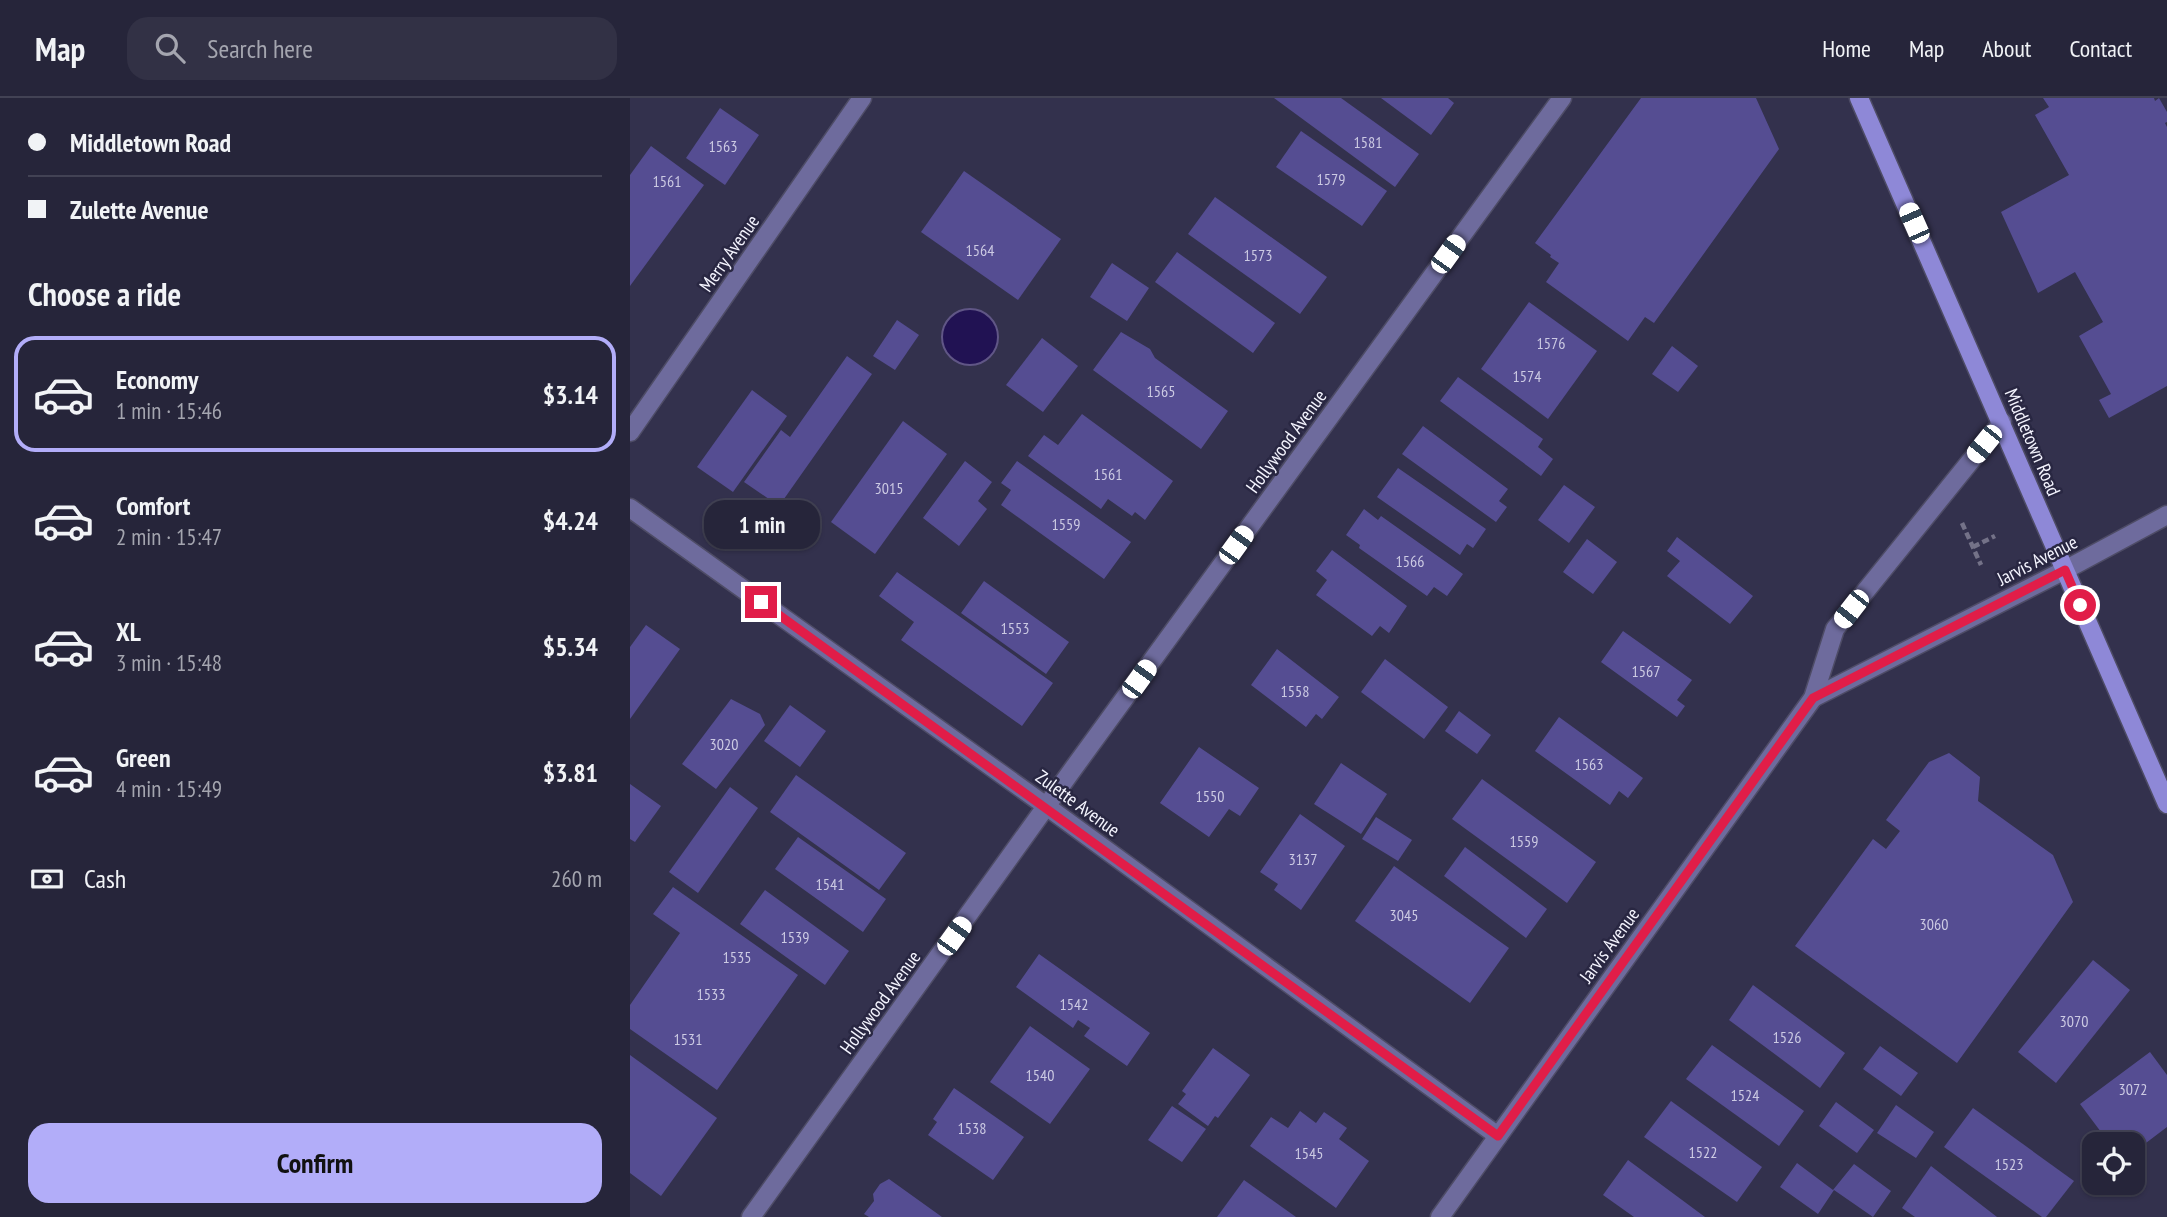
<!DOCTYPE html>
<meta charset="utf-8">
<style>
:root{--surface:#26253a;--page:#323145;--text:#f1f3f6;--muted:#a4a5af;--line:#424254;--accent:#b2adf9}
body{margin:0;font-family:"PT Sans Narrow",sans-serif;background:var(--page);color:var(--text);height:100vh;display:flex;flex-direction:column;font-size:26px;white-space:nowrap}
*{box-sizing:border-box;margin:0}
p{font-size:23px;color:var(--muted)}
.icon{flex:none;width:38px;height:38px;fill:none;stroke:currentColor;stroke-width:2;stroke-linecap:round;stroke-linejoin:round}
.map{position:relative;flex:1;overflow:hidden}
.side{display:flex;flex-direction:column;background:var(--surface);width:630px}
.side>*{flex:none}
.guide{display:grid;align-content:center;height:154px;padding:0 28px;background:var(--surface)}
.controls{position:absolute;left:1452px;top:1034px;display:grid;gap:14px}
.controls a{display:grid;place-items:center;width:63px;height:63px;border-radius:14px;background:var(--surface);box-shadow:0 2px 5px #0004,0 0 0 2px var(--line);font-size:35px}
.end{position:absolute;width:32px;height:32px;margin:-16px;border:9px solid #e11d48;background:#fff;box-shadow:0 0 0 4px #fff}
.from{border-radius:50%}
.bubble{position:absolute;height:49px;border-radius:21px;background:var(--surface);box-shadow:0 2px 5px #0004,0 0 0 2px var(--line);font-size:23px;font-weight:700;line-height:49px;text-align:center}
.car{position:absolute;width:21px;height:42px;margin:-21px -10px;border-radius:9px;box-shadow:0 0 5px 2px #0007;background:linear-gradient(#fff 24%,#345 0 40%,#fff 0 76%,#345 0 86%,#fff 0)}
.guide b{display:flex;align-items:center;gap:24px;height:66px;font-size:26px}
.guide b+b{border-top:2px solid var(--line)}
.guide i{width:18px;height:18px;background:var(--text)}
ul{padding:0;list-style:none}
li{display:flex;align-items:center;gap:21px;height:116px;margin:0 14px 10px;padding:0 14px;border:4px solid transparent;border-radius:21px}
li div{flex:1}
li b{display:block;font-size:26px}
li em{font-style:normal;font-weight:700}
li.current{border-color:var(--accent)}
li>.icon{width:63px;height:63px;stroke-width:1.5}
h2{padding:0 28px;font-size:32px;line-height:84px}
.pay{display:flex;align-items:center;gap:18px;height:77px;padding:0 28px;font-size:26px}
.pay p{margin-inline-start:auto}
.button{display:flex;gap:14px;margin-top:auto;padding:14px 28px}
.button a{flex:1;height:80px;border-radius:21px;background:var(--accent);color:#111;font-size:28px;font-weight:700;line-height:80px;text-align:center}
header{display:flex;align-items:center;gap:42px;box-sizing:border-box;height:98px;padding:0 35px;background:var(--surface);border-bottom:2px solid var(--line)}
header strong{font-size:33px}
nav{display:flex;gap:38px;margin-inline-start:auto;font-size:24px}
.search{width:490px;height:63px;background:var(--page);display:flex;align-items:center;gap:18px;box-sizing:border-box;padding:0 24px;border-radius:21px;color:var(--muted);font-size:26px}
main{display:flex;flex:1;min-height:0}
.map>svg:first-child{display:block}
</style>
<header>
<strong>Map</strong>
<div class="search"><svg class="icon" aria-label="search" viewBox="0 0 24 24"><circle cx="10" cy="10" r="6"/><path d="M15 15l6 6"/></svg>Search here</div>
<nav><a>Home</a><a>Map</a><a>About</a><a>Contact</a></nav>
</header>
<main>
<section class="side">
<div class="guide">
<b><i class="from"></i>Middletown Road</b>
<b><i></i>Zulette Avenue</b>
</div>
<h2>Choose a ride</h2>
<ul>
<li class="current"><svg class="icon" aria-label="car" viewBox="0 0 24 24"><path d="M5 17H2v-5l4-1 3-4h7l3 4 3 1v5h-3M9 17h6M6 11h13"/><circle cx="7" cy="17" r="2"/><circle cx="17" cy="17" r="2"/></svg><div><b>Economy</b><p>1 min · 15:46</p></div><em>$3.14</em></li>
<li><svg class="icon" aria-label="car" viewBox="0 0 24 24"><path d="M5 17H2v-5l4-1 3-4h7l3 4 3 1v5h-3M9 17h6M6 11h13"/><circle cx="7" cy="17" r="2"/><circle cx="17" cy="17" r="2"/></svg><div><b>Comfort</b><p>2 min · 15:47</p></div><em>$4.24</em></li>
<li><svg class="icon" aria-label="car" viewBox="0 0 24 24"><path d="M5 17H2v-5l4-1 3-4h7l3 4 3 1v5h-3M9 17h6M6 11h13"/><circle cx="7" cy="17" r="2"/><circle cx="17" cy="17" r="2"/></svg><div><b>XL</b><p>3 min · 15:48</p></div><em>$5.34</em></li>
<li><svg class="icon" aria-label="car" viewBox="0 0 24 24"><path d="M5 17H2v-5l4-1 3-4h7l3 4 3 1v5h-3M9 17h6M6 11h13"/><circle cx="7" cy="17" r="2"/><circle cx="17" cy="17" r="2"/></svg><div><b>Green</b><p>4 min · 15:49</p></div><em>$3.81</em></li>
</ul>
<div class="pay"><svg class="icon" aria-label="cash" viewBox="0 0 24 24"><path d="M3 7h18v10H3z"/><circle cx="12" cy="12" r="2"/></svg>Cash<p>260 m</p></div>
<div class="button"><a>Confirm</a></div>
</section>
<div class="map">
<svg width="1537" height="1119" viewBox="0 0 1537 1119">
<rect width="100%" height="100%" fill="#33314d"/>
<circle fill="#211253" stroke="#605686" stroke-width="2" cx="340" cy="239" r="28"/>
<g fill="#554d92">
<path d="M 644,0 L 711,0 L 789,56 L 765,89 Z"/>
<path d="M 751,0 L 818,0 L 824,5 L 801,37 Z"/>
<path d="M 1011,0 L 1126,0 L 1149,51 L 1024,225 L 1015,219 L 998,243 L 916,184 L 929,165 L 920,159 L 921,157 L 905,145 Z"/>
<path d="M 1413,0 L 1524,0 L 1525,3 L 1529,0 L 1537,14 L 1537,24 L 1535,25 L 1537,29 L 1537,288 L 1479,320 L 1469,302 L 1481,296 L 1449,238 L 1473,224 L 1445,174 L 1408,195 L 1371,114 L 1439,77 L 1405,17 L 1419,9 Z"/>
<path d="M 90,10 L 129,37 L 95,87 L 56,60 Z"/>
<path d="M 671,33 L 757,93 L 732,128 L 646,69 Z"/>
<path d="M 21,48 L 74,87 L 0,188 L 0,77 Z"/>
<path d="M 334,73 L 431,141 L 388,202 L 291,134 Z"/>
<path d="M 585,99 L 697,179 L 670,216 L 558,136 Z"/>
<path d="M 547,154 L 645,225 L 623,255 L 525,184 Z"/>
<path d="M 482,165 L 519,190 L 497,223 L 460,199 Z"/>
<path d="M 899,204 L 967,253 L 918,321 L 851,271 Z"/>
<path d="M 267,222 L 289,237 L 265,272 L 243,258 Z"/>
<path d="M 491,234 L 520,251 L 525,260 L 598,313 L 571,351 L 463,272 Z"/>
<path d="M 412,240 L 448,268 L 413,314 L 376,287 Z"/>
<path d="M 1042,248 L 1068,268 L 1048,294 L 1022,276 Z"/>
<path d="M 217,258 L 242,276 L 149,408 L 114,384 L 151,332 L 160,339 Z"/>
<path d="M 828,279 L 913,341 L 908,349 L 923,361 L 911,378 L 810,303 Z"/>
<path d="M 122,292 L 157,318 L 103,394 L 67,369 Z"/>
<path d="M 452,316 L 543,383 L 515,422 L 505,414 L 502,418 L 478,401 L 471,411 L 398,358 L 414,337 L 428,347 Z"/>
<path d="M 273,323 L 317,356 L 245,456 L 201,424 Z"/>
<path d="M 793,328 L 878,391 L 869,403 L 877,409 L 866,424 L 772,356 Z"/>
<path d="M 335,363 L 362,384 L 348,403 L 357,411 L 329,448 L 293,420 Z"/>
<path d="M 387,363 L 501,444 L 474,481 L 371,407 L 381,392 L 371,385 Z"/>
<path d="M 768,370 L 856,431 L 843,450 L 837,446 L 830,457 L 747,399 Z"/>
<path d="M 934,387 L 965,409 L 939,445 L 908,422 Z"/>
<path d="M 734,411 L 748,422 L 751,418 L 833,476 L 817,498 L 804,489 L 797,498 L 729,450 L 730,447 L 716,437 Z"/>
<path d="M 1047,439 L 1123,498 L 1100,526 L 1037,478 L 1050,463 L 1037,453 Z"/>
<path d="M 957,441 L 987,464 L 963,496 L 933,474 Z"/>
<path d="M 702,452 L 777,508 L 759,535 L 750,528 L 742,538 L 686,497 L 697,482 L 686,473 Z"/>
<path d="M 267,474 L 423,585 L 392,628 L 271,542 L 284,524 L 249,498 Z"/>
<path d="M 354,483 L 439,544 L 416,576 L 331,515 Z"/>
<path d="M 16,527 L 50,551 L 0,621 L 0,549 Z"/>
<path d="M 993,533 L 1062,582 L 1047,602 L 1055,608 L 1047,619 L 971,564 Z"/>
<path d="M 647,551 L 709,599 L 692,621 L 686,616 L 676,629 L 621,587 Z"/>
<path d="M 755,561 L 818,609 L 794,641 L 731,594 Z"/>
<path d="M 101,601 L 130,616 L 135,627 L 86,691 L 52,666 Z"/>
<path d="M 160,607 L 196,633 L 170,669 L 134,643 Z"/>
<path d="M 829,613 L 861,637 L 847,656 L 815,633 Z"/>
<path d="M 929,619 L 1013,680 L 998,700 L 989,693 L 980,707 L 905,653 Z"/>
<path d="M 569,649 L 629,690 L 610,718 L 599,711 L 579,739 L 530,705 Z"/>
<path d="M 1319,655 L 1350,679 L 1348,703 L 1423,757 L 1443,804 L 1327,965 L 1165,848 L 1243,741 L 1256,751 L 1270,733 L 1256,722 L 1299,664 Z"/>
<path d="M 711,665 L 757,696 L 731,736 L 684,706 Z"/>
<path d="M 166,677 L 276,755 L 249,792 L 140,714 Z"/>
<path d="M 852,681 L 966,764 L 937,805 L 822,721 Z"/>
<path d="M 0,686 L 31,708 L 5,744 L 0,741 Z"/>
<path d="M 100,689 L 128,710 L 68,795 L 39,774 Z"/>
<path d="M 670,716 L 715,748 L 671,812 L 644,792 L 648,786 L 630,774 Z"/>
<path d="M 746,719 L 782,742 L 768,763 L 732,741 Z"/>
<path d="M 168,739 L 256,801 L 233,834 L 145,771 Z"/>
<path d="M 835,749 L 917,811 L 896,840 L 814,778 Z"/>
<path d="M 764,768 L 879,850 L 840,905 L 725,823 Z"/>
<path d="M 43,789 L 168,877 L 87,992 L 0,931 L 0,907 L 50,835 L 23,816 Z"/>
<path d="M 135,792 L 219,853 L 195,887 L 110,826 Z"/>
<path d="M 409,856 L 520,935 L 497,968 L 454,938 L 460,930 L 448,922 L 443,930 L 386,889 Z"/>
<path d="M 1463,862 L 1500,892 L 1426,985 L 1388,954 Z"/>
<path d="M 1123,887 L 1215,955 L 1190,990 L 1099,922 Z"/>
<path d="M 400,928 L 460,971 L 420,1026 L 360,984 Z"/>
<path d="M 1082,947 L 1174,1013 L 1149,1048 L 1056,981 Z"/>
<path d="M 1250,948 L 1288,975 L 1271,998 L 1233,971 Z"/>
<path d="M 583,950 L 620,977 L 588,1020 L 585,1018 L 578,1028 L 548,1006 L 556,996 L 552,993 Z"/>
<path d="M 1520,954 L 1537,977 L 1537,1029 L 1508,1051 L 1502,1043 L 1498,1046 L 1480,1046 L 1450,1006 Z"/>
<path d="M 0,957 L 87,1020 L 31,1098 L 0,1075 Z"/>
<path d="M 324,990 L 394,1039 L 363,1082 L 298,1037 L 307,1024 L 303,1021 Z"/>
<path d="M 1041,1003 L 1132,1069 L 1107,1104 L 1014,1039 Z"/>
<path d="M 1206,1004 L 1244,1032 L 1227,1055 L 1189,1028 Z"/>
<path d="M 1266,1007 L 1304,1034 L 1286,1060 L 1247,1035 Z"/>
<path d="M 542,1008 L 576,1031 L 552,1064 L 518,1042 Z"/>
<path d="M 1343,1010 L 1444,1083 L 1416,1119 L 1412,1119 L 1314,1049 Z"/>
<path d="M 670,1013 L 686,1025 L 694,1014 L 717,1030 L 709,1041 L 739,1063 L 706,1110 L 620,1048 L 641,1019 L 658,1030 Z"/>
<path d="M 998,1062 L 1075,1119 L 1004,1119 L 973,1097 Z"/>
<path d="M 1167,1065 L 1203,1092 L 1224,1066 L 1261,1093 L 1243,1119 L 1204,1092 L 1188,1116 L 1150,1089 Z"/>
<path d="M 1301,1068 L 1367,1119 L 1285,1119 L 1272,1110 Z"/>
<path d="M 259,1081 L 312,1119 L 239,1119 L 234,1116 L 244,1103 L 243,1096 L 250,1086 Z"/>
<path d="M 614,1082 L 666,1119 L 587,1119 Z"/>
</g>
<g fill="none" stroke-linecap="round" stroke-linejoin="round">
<g stroke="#4e4c66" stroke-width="21">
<g id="street">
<path d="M 0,334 L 232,0"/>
<path d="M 0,410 L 416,708 L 868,1038"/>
<path d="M 1183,600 L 1435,472 L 1537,417"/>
<path d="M 121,1119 L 443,671 L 932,0"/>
<path d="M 810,1119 L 1183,600 L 1205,531 L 1372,324"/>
</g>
</g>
<g stroke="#4e4c66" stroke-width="21">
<path id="secondary" d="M 1229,0 L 1537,706"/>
</g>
<g stroke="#747288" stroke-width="4.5" stroke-dasharray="7 3.5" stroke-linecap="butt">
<path d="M 1332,425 L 1351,467"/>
<path d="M 1343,449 L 1365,438"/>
</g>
<use href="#street" stroke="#6e6b9d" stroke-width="18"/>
<use href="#secondary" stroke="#8e88d7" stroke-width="18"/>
</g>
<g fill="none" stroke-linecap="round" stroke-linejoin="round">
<path stroke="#e11d48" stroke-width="9" d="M 131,504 L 868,1038 L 1183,600 L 1435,472 L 1450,507"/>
</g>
<g text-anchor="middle" stroke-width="5" stroke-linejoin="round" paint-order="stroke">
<g font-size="16" fill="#cccae3">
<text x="738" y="50">1581</text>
<text x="93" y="54">1563</text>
<text x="701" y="87">1579</text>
<text x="37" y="89">1561</text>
<text x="350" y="158">1564</text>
<text x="628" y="163">1573</text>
<text x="921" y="251">1576</text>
<text x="897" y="284">1574</text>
<text x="531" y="299">1565</text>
<text x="478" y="382">1561</text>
<text x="259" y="396">3015</text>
<text x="436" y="432">1559</text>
<text x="780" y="469">1566</text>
<text x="385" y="536">1553</text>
<text x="1016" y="579">1567</text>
<text x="665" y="599">1558</text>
<text x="94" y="652">3020</text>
<text x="959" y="672">1563</text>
<text x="580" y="704">1550</text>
<text x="894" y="749">1559</text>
<text x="673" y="767">3137</text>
<text x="200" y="792">1541</text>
<text x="774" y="823">3045</text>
<text x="1304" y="832">3060</text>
<text x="165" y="845">1539</text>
<text x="107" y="865">1535</text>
<text x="81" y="902">1533</text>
<text x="444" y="912">1542</text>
<text x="1444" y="929">3070</text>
<text x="1157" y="945">1526</text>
<text x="58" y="947">1531</text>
<text x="410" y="983">1540</text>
<text x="1503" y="997">3072</text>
<text x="1115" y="1003">1524</text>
<text x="342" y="1036">1538</text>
<text x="1073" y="1060">1522</text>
<text x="679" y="1061">1545</text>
<text x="1379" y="1072">1523</text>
</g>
<g font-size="19" fill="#f4f4fe" stroke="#292742">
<text transform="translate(99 155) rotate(-55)" y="7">Merry Avenue</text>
<text transform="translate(656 343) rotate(-54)" y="7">Hollywood Avenue</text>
<text transform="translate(1403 344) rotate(67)" y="7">Middletown Road</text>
<text transform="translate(1407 462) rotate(-27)" y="7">Jarvis Avenue</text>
<text transform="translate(448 705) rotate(36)" y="7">Zulette Avenue</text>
<text transform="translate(979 847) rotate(-54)" y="7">Jarvis Avenue</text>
<text transform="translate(250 904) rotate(-54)" y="7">Hollywood Avenue</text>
</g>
</g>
</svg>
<div class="controls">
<a><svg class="icon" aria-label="locate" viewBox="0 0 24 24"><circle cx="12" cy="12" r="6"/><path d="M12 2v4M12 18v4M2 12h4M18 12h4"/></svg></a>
</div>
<i class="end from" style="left:1450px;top:507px"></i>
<i class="end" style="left:131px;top:504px"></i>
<div class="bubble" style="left:74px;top:402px;width:116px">1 min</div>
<i class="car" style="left:1284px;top:125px;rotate:336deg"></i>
<i class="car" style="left:818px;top:156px;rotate:36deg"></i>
<i class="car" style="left:1354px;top:346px;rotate:219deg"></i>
<i class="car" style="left:606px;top:447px;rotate:36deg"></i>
<i class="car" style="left:1221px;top:511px;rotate:218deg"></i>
<i class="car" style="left:509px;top:581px;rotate:36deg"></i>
<i class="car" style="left:324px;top:838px;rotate:36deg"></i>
</div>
</main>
